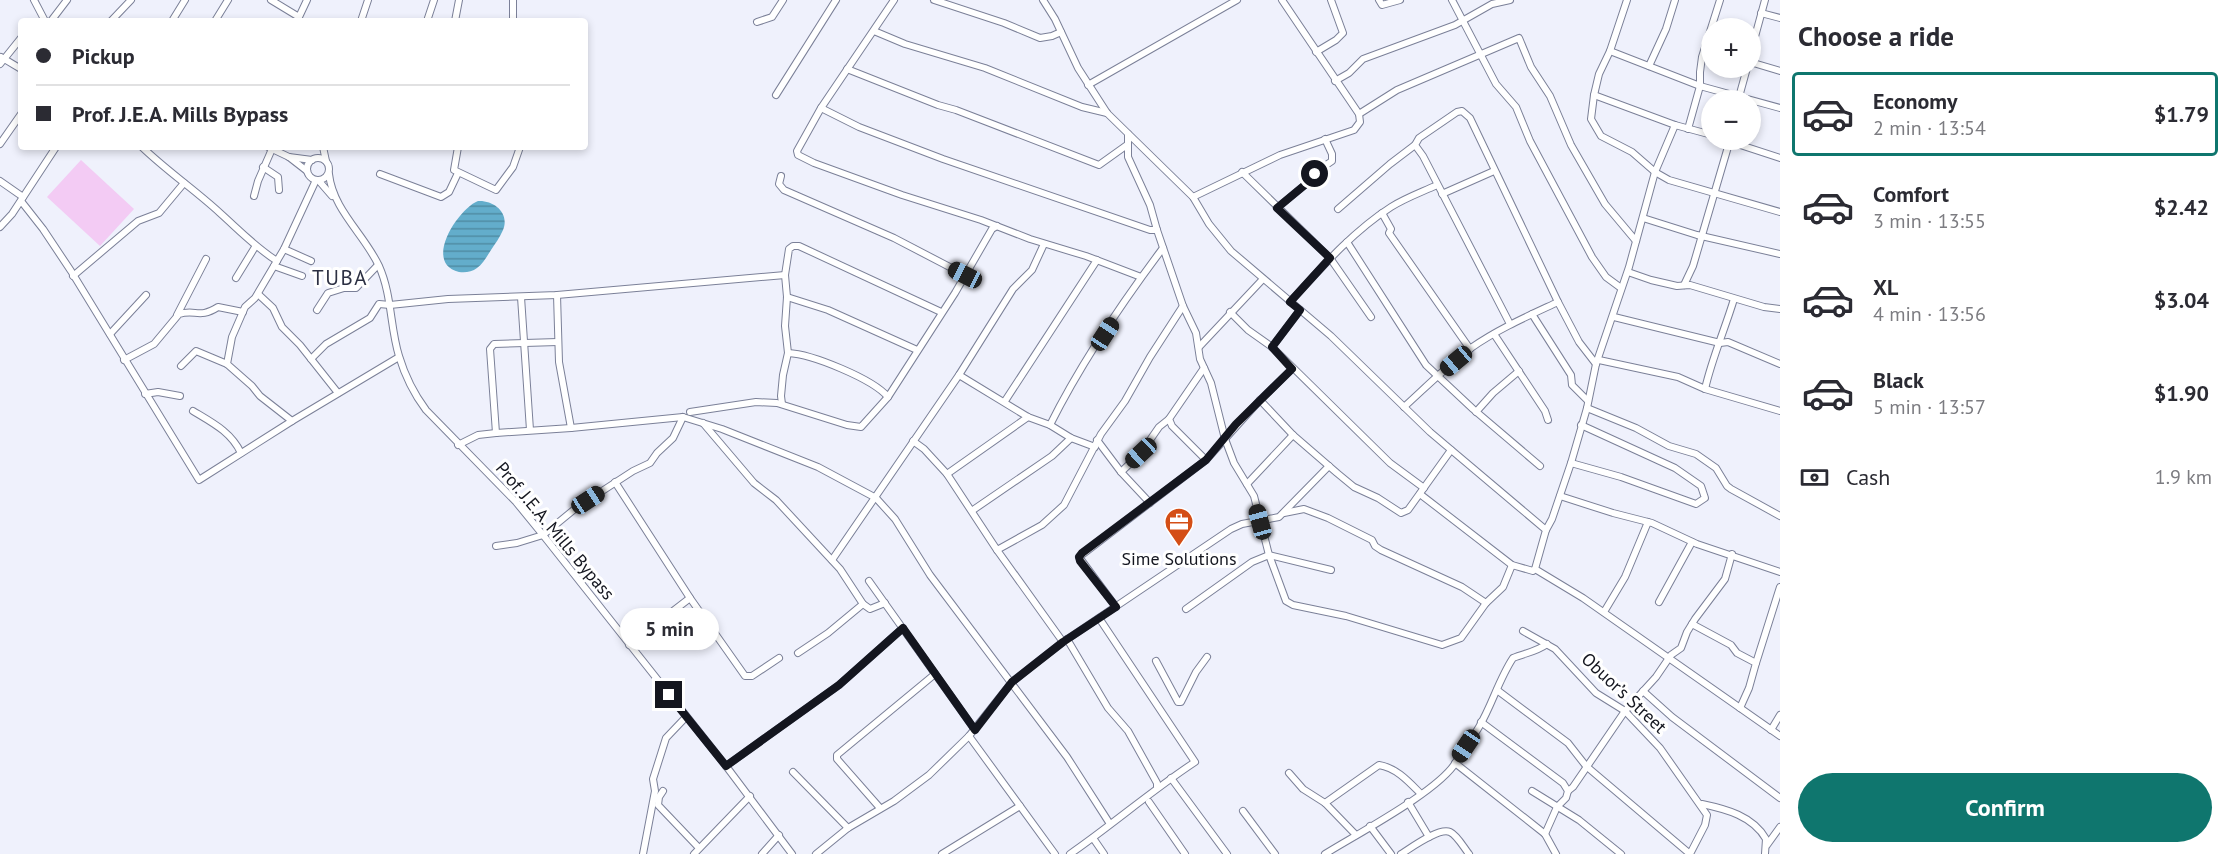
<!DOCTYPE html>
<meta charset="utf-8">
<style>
:root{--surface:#fff;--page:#f2f2f3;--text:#2b2b33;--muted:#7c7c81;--line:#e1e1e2;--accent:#0f766e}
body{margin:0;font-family:"PT Sans",sans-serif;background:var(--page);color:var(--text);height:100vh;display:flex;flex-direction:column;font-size:22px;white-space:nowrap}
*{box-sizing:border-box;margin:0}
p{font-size:20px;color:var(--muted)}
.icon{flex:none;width:33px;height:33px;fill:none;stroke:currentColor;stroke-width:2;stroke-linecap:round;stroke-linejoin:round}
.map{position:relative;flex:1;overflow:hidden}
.drawer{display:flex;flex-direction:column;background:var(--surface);width:450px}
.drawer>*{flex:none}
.top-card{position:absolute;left:18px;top:18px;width:570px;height:132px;border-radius:6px;box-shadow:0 3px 9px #0003;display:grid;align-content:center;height:132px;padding:0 18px;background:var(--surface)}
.buttons{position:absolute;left:1701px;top:18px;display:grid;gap:12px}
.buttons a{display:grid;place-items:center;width:60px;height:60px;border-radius:50%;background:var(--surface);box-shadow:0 3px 9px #0003;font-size:30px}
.end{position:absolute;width:27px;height:27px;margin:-14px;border:8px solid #14161f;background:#fff;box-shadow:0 0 0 3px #fff}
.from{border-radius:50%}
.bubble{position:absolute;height:42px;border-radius:21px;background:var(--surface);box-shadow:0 3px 9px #0003;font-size:20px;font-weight:700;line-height:42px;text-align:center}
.car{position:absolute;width:18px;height:36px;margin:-18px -9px;border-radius:8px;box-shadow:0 0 4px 2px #0007;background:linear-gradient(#222 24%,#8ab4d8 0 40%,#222 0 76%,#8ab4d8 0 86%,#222 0)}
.top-card b{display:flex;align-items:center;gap:21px;height:57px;font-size:22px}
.top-card b+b{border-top:2px solid var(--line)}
.top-card i{width:15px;height:15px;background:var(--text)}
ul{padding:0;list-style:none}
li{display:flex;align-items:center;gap:18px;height:84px;margin:0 12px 9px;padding:0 6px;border:3px solid transparent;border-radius:6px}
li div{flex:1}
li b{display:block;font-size:22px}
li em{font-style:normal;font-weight:700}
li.active{border-color:var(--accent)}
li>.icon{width:54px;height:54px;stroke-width:1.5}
h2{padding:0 18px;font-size:27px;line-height:72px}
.pay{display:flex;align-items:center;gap:15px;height:66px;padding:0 18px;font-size:22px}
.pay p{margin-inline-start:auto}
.cta{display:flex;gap:12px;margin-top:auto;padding:12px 18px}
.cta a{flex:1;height:69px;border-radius:36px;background:var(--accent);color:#fff;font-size:24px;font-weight:700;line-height:69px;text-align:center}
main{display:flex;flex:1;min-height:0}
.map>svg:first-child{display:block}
</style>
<main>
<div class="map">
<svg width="1780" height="854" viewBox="0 0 1780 854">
<defs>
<pattern id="water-rules" width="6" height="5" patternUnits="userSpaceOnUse" patternTransform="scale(1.5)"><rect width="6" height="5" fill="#63adcb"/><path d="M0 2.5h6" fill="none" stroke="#508ca4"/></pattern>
</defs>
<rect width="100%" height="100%" fill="#eff1fc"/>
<path fill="#f3cbf4" d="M 81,160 L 134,209 L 100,246 L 47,197 Z"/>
<path fill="url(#water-rules)" d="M 478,201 C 494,200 510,213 503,230 C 500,237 495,244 491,250 C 487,256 483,264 477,268 C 472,272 465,273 459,272 C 422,263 459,208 478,201 Z"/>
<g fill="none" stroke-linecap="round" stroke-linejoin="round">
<g stroke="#7b8098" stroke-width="8">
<g id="minor">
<path d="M 34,0 L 45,21"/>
<path d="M 271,0 L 299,17 L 307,0"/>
<path d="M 894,0 L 821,108 L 797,151 L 798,155 L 814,163 L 902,195 L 981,220 L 1030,239 L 1086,256 L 1141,277"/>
<path d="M 934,0 L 1004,23 L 1040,38 L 1052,36 L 1061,32"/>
<path d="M 1043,0 L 1055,19 L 1078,68 L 1107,113 L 1193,197 L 1209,224 L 1231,251 L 1331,336 L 1430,432 L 1546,530 L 1535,569 L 1583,598 L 1780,736"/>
<path d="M 1379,0 L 1382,5 L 1400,0"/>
<path d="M 1452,0 L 1496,84 L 1516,107 L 1530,141 L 1592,257 L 1606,277 L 1621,288"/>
<path d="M 1627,0 L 1610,51 L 1599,74 L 1594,95 L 1591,119 L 1601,136 L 1632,152 L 1655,172 L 1669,180 L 1780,212"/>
<path d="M 1761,13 L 1780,18"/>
<path d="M 51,21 L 67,0"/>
<path d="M 111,21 L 131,0"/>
<path d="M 172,21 L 185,0"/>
<path d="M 215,21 L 228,0"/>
<path d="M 361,21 L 368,0"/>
<path d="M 427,21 L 434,0"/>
<path d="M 455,21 L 459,0"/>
<path d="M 513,21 L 513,0"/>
<path d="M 757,22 L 772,17 L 783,0"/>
<path d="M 874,31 L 905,44 L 985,68 L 1082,107 L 1107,113"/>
<path d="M 1610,51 L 1700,86 L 1780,108"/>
<path d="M 1316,52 L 1336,40 L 1343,33 L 1331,0"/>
<path d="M 1750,55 L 1765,0"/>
<path d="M 1,57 L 21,69"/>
<path d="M 1750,62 L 1780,71"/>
<path d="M 0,64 L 21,38"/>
<path d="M 1649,66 L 1666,29 L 1675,0"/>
<path d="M 847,69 L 938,105 L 956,110 L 1099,165 L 1127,145"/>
<path d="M 1335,81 L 1349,73 L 1363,59 L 1455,25 L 1492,4 L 1510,0"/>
<path d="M 1088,85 L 1237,0"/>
<path d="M 776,95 L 836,0"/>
<path d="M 1594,95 L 1675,125 L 1712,135"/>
<path d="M 1739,97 L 1747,68"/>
<path d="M 821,108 L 859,127 L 943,159 L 1150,230 L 1157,230"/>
<path d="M 1359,114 L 1397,90 L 1519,38 L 1531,67 L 1550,96 L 1571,145 L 1605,204 L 1636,241"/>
<path d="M 1688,129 L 1700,86 L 1700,72 L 1702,57 L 1720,0"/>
<path d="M 1128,134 L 1128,157 L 1150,205 L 1157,230 L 1183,306 L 1196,333 L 1200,359 L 1211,383 L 1225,439 L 1234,463 L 1254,496 L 1269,555 L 1286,601 L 1293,605 L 1346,616 L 1442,645 L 1461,638 L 1486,603 L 1503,587 L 1512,565"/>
<path d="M 1725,140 L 1780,158"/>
<path d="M 0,144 L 21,114"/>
<path d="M 142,147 C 167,171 195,190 220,213 C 239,230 255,247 277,261"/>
<path d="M 268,147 L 289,157 L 307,171"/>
<path d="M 323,147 L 326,161"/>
<path d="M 458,147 L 454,170 L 496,190 L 513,167 L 520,147"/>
<path d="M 289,157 L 312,160"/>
<circle cx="318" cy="169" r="11"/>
<path d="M 263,167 L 278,177 L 279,190"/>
<path d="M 1242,172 L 1330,258 L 1371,317"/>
<path d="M 329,174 C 333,210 364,234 379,266 C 392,295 390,327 399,356 C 405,376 414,394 426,410 L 516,502 L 543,535 L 726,766 L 792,854"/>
<path d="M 380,174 L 441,197 L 449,192 L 458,173"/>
<path d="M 781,176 L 779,184 L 784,190 L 894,238 L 965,275"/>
<path d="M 0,181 L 23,197"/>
<path d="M 319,181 L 332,196"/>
<path d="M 1442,194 L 1494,171"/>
<path d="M 254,196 L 258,181 L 272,149"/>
<path d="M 1193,197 L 1280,155 L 1354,130 L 1360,122 L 1359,114 L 1282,0"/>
<path d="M 21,201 L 43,229 L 71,271 L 199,480 L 292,421 L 399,357"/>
<path d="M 1277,208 L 1306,184 L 1307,178 L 1332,161 L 1332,154 L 1325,139"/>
<path d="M 1338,209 L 1390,164 L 1415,145"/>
<path d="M 1382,213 L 1391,229 L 1389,233 L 1470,349"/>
<path d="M 1643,218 L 1697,235 L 1780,254"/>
<path d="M 0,227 L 12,214 L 56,147"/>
<path d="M 1347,242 L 1426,365 L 1473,409 L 1540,466"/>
<path d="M 284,249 L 311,261"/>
<path d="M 274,266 L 302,276"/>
<path d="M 1628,272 L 1651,280 L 1677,286 L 1690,285 L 1764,307 L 1780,309"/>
<path d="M 73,276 L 138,221 L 159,213 L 184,183"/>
<path d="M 236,278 L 255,247"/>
<path d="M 1684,285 L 1693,266 L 1730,140"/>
<path d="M 258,294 L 273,308 L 282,327 L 300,345 L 338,393"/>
<path d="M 557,295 L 559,362 L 571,428"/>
<path d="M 521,297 L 530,430"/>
<path d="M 787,297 L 828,310 L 917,350"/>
<path d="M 1290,302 C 1321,268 1352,232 1391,207 C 1405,198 1422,192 1437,185"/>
<path d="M 317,310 L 328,293 L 344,288 L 356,288 L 378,265"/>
<path d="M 1230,312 L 1248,330 L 1272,347 L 1390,463 L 1424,488"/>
<path d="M 1532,314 L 1571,375 L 1572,385 L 1588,401"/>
<path d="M 177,315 L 206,259"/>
<path d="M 1614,317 L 1720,343 L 1728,342 L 1780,364"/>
<path d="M 1510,324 L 1423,156 L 1415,145 L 1419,138 L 1457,112 L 1462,111 L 1470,118 L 1558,302"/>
<path d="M 110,334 L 146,295"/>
<path d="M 1494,334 L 1545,411 L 1548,420"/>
<path d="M 1199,347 L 1263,279"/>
<path d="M 1272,347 L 1300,310"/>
<path d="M 788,353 C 812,354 873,379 888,397"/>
<path d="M 311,359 L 326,344 L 370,318 L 379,304 L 390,305 L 448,299 L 557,295 L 785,275"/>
<path d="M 124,360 L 154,344 L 179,314 C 196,309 199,319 218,307 L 243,312"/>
<path d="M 1599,360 L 1678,377 L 1705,389 L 1780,411"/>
<path d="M 181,366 L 196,351 L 227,364"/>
<path d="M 1204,368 L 1169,419 L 1172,426 L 1206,460 L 1260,400 L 1292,369"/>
<path d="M 959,375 L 1028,417 L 1050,425 L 1071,438 L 1095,447"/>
<path d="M 1705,389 C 1712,358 1725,329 1734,299"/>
<path d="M 145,394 L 158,392 L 180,396"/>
<path d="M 1260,400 L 1293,435 L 1337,473 L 1354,487 L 1378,498 L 1401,513 L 1408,510 L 1451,450"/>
<path d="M 1005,401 L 1097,260"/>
<path d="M 782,404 L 781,396 L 783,375 L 788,353 L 785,326 L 787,297 L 785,275 L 789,249 L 793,246 L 799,246 L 941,312"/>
<path d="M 1404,407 C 1426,387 1447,366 1471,348 C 1498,329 1528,316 1558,302 L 1579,342 L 1596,364"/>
<path d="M 1587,408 L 1636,428 L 1669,446 L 1696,454 L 1716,468 L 1727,486 L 1731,489 L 1780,516"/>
<path d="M 193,411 C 213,423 231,432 241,453"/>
<path d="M 690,412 L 756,402 L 777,403 L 847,425 L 861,427 L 888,397 L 955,293 L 992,229 L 997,226"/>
<path d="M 1476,412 L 1493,393 L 1519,371"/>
<path d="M 292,421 L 260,396 L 252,386 L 227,364 L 232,337 L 245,307 L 255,298 L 284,249 L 316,180"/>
<path d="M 703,423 L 754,483 L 776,500 L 840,569 L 863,604 L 870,609 L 885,603"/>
<path d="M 1050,425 C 1081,363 1121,304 1163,248"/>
<path d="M 496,433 L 490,349 L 494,344 L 558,342"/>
<path d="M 1097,440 L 1121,472 L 1150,503"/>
<path d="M 913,441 L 924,449 L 947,474 L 997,550 L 1063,642"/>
<path d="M 458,445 L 478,435 L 496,433 L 571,428 L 683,417 L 722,429 L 818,467 L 876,498 L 895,519 L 930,575 L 1067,757 L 1110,824"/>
<path d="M 1571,463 L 1621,477 L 1696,504 L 1705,498 L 1701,486 L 1675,468 L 1581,425"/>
<path d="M 1121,472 L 1141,453 L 1159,427 L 1169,419"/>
<path d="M 947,474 L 1028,417"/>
<path d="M 615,482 L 690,598 L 745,676 L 752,676 L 779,658"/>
<path d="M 1247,484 L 1293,435"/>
<path d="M 1420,494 L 1512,565 L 1533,571 L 1535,569"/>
<path d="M 1560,496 L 1613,513 L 1652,523 L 1697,544 L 1780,572"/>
<path d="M 973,510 L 1052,456 L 1071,438"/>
<path d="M 1284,513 L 1304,509 L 1328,518 L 1372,540 L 1375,546 L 1381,550 L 1462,587 L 1486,603"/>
<path d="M 1546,530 L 1552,519 L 1571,463 L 1587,408 L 1596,364 L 1629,267 L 1655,172 L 1675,125"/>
<path d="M 496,546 L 517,543 L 543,535 L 576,508 L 633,471 L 650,463 L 657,453 L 673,438 L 683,417"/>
<path d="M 997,550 L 1042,525 L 1064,505 L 1101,434 L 1125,401 L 1150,357 L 1183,306"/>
<path d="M 832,560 L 959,375 L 1013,289 L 1032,270 L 1044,244"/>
<path d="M 869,581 L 975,730"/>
<path d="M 1659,602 L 1692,542"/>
<path d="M 1116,607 L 1079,557 L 1206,460"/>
<path d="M 1186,609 L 1252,562 L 1269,555 L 1331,570"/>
<path d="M 1604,612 L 1625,577 L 1648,522"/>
<path d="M 1692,624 L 1731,645 L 1737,653 L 1756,663 L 1749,688 L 1740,708"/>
<path d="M 1067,639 L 1108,708 L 1128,731 L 1157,783 L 1157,787"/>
<path d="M 629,645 L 690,598"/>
<path d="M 798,653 L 828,633 L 863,604"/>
<path d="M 1156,661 L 1178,702 L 1181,702 L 1196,672 L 1207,657"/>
<path d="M 1756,663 L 1780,587"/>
<path d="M 1497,690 L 1568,743 L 1586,766 L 1690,854 L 1705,825 L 1707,815 L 1660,748 L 1625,711 L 1596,693 L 1555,649 L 1523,631"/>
<path d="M 1643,691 L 1672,717 L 1780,798"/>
<path d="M 1481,722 L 1563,783 L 1568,791 L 1566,798 L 1557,807 L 1545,834"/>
<path d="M 1771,730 L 1780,715"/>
<path d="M 969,736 L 1055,854"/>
<path d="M 1455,763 L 1545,834 L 1556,854"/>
<path d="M 726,766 L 839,685 L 903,628"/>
<path d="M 793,772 L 848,828"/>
<path d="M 1289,773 L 1303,789 L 1325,803 L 1356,835"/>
<path d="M 1171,778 L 1227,854"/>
<path d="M 663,791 L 659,797 L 658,805 L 699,848"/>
<path d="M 1532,791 L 1579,820 L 1621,854"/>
<path d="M 1568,791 L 1573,787 L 1625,711 L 1656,677 L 1671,655 L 1681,648 L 1687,632 L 1695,619 L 1725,579 L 1732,554"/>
<path d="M 1149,802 L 1185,854"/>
<path d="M 1408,802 L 1429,837"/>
<path d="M 1325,803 L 1379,765 C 1397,768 1409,782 1421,794"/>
<path d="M 1702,804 C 1726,809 1753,816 1766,839 L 1765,854"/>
<path d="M 880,808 L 837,759 L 837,755 L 935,674"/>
<path d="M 1243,811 L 1275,854"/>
<path d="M 1370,826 L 1391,854"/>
<path d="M 1093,838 L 1104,854"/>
<path d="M 1767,845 L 1780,827"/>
<path d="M 643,854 L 655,791 L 653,779 L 666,738 L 686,717"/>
<path d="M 694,854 L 750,796"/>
<path d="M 762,854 L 779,835"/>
<path d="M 816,854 L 848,828 L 894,801 L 929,775 L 969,736 L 1012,682 L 1032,666 L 1063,642 L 1231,529 L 1242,524 L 1279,517 L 1329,466"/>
<path d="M 942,854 L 1020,806"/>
<path d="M 1070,854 C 1112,825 1151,791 1195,762 L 1099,618"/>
<path d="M 1325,854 C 1357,834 1439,791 1456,762 C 1463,750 1472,739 1479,727 C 1492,705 1499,679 1513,658 C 1525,653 1536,652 1547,644"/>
<path d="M 1401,854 C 1411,848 1439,827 1450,832 C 1457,835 1464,848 1469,854"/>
</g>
</g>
<use href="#minor" stroke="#fff" stroke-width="6"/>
</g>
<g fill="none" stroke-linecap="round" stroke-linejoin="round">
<path stroke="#14161f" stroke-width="8" d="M 669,695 L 726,766 L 839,685 L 903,628 L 975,730 L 1012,682 L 1063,642 L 1116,607 L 1080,561 L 1079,557 L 1082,553 L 1206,460 L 1236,424 L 1292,369 L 1272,347 L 1300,310 L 1290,302 L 1330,258 L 1277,208 L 1306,184 L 1307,178 L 1315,174"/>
</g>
<defs>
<g id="office-pin" transform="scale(1.5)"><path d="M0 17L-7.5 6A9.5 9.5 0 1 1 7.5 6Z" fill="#d44e16" stroke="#fff"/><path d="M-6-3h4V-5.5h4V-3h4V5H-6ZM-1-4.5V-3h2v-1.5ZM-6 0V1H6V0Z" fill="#fff"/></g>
</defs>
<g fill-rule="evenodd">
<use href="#office-pin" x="1179" y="522"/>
</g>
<g text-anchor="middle" stroke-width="6" stroke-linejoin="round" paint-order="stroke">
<g font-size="18" fill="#14161f" stroke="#fff">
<text transform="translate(555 531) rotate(50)" y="6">Prof. J.E.A. Mills Bypass</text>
<text transform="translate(1624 693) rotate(43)" y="6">Obuor’s Street</text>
</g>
<g font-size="18" fill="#14161f" stroke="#fff">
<text x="1179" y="565">Sime Solutions</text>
</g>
<g font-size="21" letter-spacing="1.5" fill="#2c3043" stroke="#fff">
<text x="340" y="285">TUBA</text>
</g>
</g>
</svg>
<div class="buttons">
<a>+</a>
<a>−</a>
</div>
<i class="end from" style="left:1315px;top:174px"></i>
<i class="end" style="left:669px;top:695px"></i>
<div class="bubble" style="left:620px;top:608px;width:99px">5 min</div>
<i class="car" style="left:965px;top:275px;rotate:297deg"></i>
<i class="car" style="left:1105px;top:334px;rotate:33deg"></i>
<i class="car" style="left:1456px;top:361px;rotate:230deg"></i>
<i class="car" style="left:1141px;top:453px;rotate:227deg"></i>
<i class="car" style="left:588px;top:500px;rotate:57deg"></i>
<i class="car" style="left:1260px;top:522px;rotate:345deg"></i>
<i class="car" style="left:1466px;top:746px;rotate:214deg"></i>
<div class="top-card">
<b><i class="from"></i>Pickup</b>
<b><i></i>Prof. J.E.A. Mills Bypass</b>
</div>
</div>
<section class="drawer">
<h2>Choose a ride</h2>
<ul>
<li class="active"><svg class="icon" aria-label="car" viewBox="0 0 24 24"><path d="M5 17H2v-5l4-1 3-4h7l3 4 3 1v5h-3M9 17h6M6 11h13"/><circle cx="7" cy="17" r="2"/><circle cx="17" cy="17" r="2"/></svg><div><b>Economy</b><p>2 min · 13:54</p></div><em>$1.79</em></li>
<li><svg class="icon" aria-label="car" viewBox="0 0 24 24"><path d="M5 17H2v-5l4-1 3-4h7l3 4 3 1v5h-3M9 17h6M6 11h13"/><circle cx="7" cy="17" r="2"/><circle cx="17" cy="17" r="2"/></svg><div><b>Comfort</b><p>3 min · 13:55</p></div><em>$2.42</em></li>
<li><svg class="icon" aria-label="car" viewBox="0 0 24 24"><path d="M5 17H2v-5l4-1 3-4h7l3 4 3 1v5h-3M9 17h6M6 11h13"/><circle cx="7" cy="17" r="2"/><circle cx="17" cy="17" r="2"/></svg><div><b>XL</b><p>4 min · 13:56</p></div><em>$3.04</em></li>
<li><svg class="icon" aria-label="car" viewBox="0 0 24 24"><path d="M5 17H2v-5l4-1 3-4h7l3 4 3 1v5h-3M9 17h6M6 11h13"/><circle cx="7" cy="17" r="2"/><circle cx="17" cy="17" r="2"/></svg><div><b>Black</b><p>5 min · 13:57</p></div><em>$1.90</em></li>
</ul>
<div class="pay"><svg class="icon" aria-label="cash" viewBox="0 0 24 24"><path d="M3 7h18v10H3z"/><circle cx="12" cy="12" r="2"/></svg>Cash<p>1.9 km</p></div>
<div class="cta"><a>Confirm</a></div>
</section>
</main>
